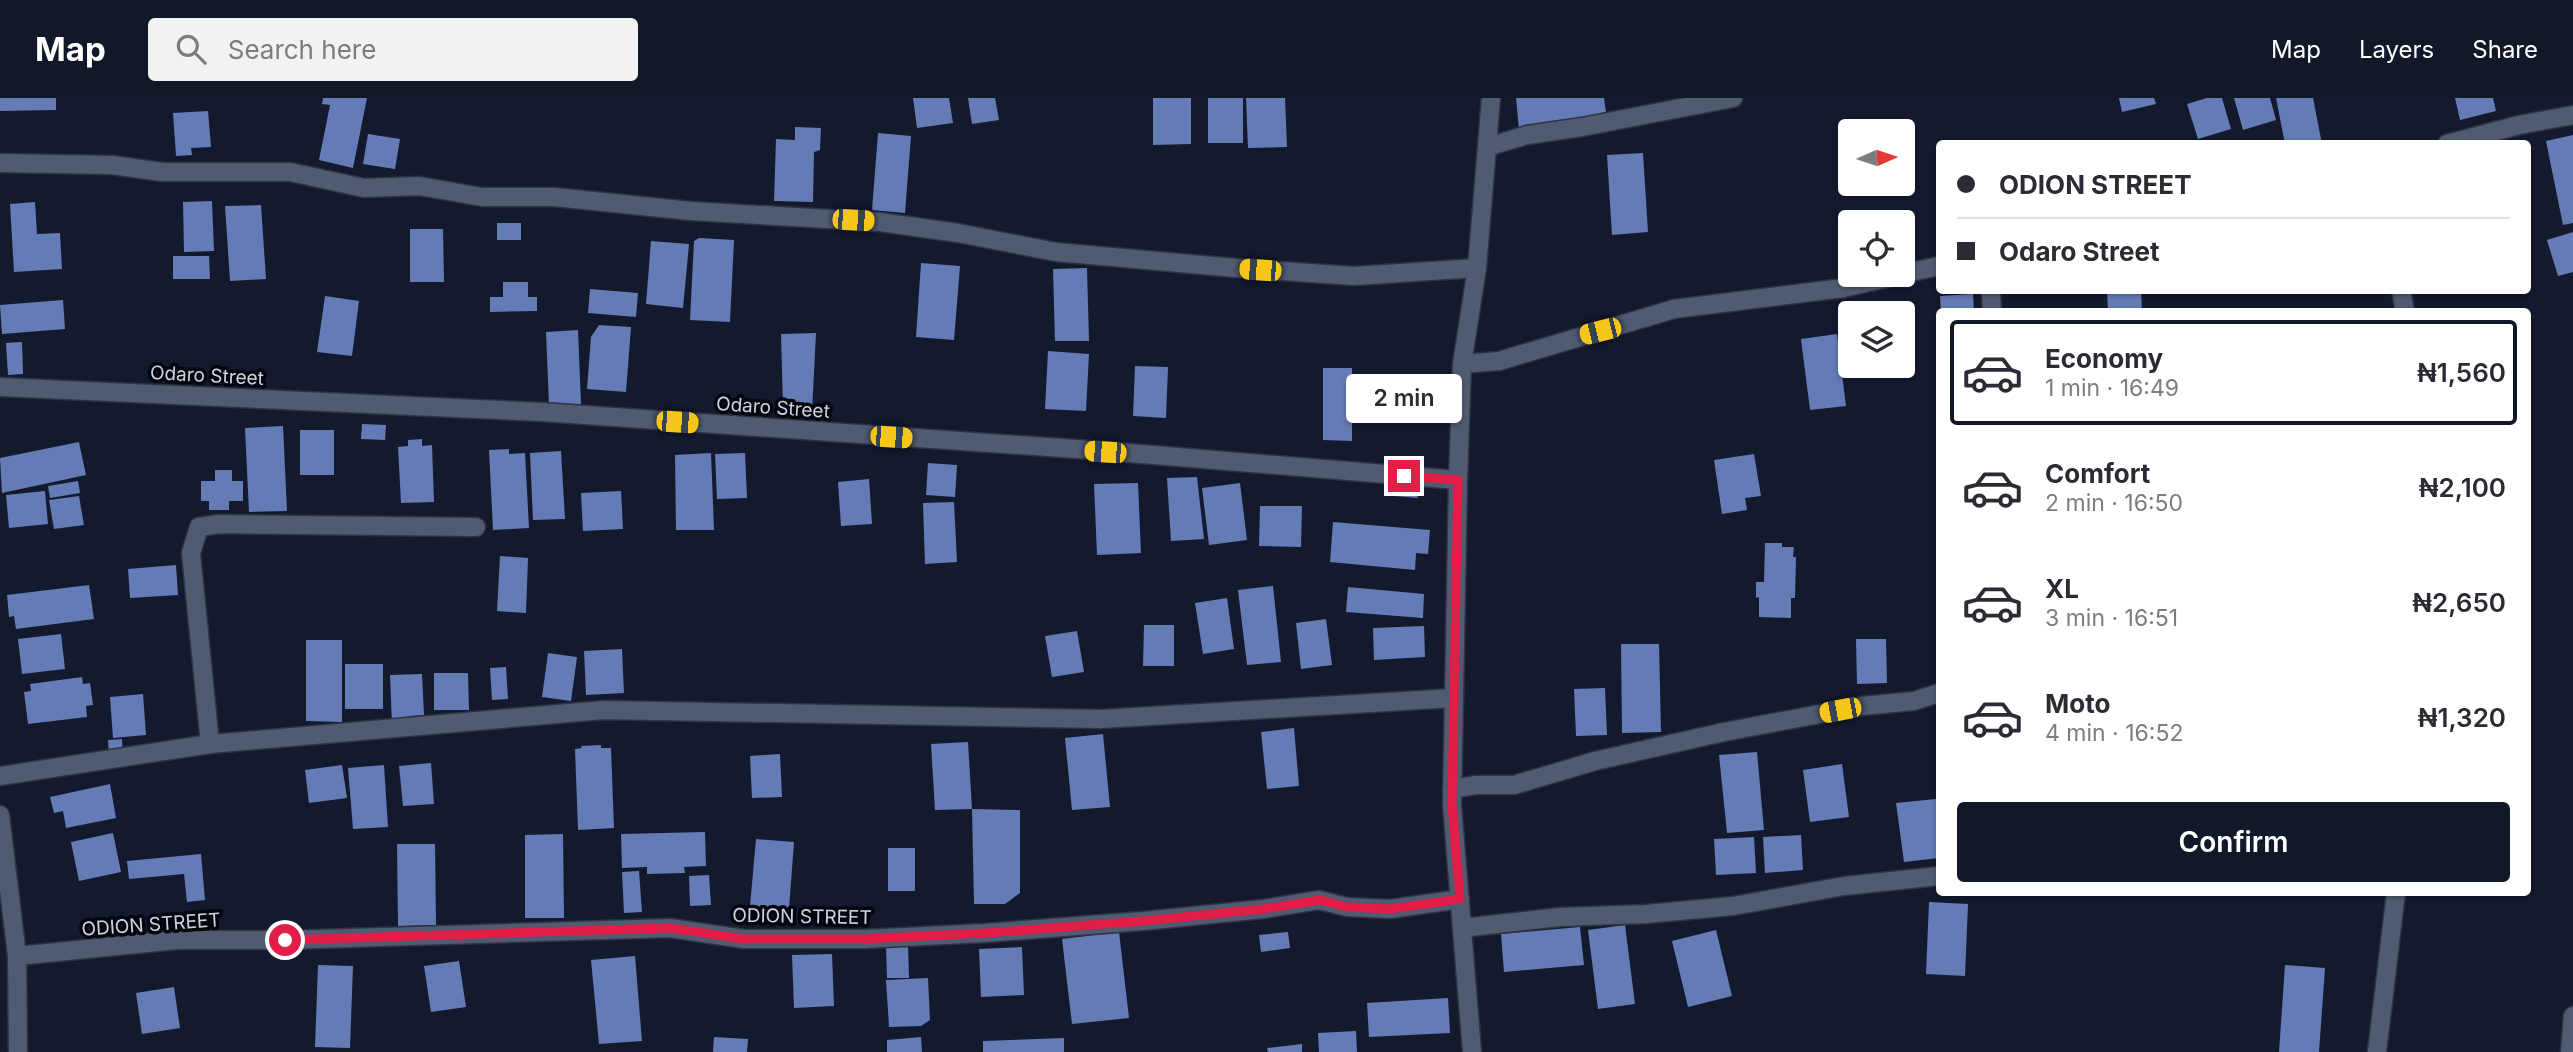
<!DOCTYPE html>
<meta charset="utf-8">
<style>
:root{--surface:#fff;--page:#f2f2f3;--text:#2b2b33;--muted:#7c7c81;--line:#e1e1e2;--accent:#111827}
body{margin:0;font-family:Inter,sans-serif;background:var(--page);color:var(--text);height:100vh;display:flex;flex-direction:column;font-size:26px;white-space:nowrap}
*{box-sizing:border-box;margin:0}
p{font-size:23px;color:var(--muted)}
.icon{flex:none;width:38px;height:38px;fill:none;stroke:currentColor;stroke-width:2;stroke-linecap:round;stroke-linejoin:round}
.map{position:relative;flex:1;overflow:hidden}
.side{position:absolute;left:1936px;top:210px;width:595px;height:588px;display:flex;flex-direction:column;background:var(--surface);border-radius:7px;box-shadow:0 2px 5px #0004}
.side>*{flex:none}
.banner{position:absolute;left:1936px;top:42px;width:595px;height:154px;border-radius:7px;box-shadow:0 2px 5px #0004;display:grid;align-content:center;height:154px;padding:0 21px;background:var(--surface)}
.needle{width:46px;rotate:87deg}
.tools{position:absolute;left:1838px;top:21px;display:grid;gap:14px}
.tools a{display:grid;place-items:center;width:77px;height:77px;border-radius:7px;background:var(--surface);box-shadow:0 2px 5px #0004;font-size:35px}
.end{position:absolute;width:32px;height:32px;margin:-16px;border:9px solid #e11d48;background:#fff;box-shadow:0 0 0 4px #fff}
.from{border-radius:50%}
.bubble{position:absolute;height:49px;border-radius:7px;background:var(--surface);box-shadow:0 2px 5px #0004;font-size:23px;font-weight:600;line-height:49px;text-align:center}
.car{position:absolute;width:21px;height:42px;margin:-21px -10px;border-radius:9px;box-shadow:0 0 5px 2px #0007;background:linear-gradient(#f5c518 24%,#345 0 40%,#f5c518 0 76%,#345 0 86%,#f5c518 0)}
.banner b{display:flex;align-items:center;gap:24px;height:66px;font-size:26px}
.banner b+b{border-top:2px solid var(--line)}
.banner i{width:18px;height:18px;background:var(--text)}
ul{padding:12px 0 0;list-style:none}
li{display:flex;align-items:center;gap:21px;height:105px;margin:0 14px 10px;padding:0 7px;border:4px solid transparent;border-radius:7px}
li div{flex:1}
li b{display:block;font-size:26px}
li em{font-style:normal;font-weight:600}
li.active{border-color:var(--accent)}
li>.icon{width:63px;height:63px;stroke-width:1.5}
.button{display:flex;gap:14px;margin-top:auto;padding:14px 21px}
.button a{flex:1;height:80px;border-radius:7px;background:var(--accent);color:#fff;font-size:28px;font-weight:600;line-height:80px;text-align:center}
header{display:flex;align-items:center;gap:42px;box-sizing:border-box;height:98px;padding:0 35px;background:var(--accent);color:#fff}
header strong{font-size:33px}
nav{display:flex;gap:38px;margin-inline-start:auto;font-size:24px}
.search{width:490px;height:63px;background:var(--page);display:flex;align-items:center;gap:18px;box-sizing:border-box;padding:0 24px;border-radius:7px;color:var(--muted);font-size:26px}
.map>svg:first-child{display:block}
</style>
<header>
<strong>Map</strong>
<div class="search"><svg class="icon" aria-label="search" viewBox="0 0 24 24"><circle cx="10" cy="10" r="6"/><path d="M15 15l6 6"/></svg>Search here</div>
<nav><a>Map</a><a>Layers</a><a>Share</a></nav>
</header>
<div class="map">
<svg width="2573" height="954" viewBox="0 0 2573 954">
<rect width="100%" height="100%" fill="#131a2e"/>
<g fill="#647bb6">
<path d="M 0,0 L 56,0 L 56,12 L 0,13 Z"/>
<path d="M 323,0 L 367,0 L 353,70 L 319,62 L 330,7 L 322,6 Z"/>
<path d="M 913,0 L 949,0 L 953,25 L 917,30 Z"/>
<path d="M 968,0 L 995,0 L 999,22 L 972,26 Z"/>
<path d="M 1153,0 L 1191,0 L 1191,46 L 1153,47 Z"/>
<rect x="1208" y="0" width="35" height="45"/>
<path d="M 1246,0 L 1285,0 L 1287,49 L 1248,50 Z"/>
<path d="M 1516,0 L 1604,0 L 1607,22 L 1519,32 Z"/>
<path d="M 2119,0 L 2154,0 L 2156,6 L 2122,14 Z"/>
<path d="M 2207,0 L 2222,0 L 2231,31 L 2198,41 L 2187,6 Z"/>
<path d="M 2234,0 L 2270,0 L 2276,22 L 2243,32 Z"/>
<path d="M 2276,0 L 2313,0 L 2322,46 L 2285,46 Z"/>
<path d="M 2455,0 L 2493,0 L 2496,13 L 2460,22 Z"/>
<path d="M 208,13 L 211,49 L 191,50 L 192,57 L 176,58 L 173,15 Z"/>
<path d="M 795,29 L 821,30 L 820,52 L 814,54 L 813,104 L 774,103 L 776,41 L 795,42 Z"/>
<path d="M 878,35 L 911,38 L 905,115 L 872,112 Z"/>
<path d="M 368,36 L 400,41 L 395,71 L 363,66 Z"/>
<path d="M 2573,37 L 2573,125 L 2563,127 L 2546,43 Z"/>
<path d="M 1643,55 L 1648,134 L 1612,137 L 1607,57 Z"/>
<path d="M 212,103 L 214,153 L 184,154 L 183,104 Z"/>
<path d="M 35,104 L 37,136 L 60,135 L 62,171 L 14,174 L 10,106 Z"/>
<path d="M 261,107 L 266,181 L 230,183 L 225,108 Z"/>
<rect x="497" y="125" width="24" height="17"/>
<path d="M 410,131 L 443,131 L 444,184 L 410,184 Z"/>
<path d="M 2573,134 L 2573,174 L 2558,178 L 2547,142 Z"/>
<path d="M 699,140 L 734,142 L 730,224 L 690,222 L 694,143 Z"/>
<path d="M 651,143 L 689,146 L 683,210 L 646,206 Z"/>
<path d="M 173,158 L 209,158 L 210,181 L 173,181 Z"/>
<path d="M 921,165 L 960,168 L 954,242 L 916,239 Z"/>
<path d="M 1087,170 L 1089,243 L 1055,243 L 1053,171 Z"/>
<path d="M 503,184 L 528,184 L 528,199 L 537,199 L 537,213 L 490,214 L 490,199 L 503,199 Z"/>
<path d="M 590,191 L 638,195 L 636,219 L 588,215 Z"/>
<path d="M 2107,192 L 2141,192 L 2142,214 L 2108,214 Z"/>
<path d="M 1973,196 L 1974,214 L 1941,214 L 1940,198 Z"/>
<path d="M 325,198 L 359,203 L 352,258 L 317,254 Z"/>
<path d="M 63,202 L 65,231 L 2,236 L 0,207 Z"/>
<path d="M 599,227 L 631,229 L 626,294 L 587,291 L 591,239 Z"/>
<path d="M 578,232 L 581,306 L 549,307 L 546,234 Z"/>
<path d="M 816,235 L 812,314 L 783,310 L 781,236 Z"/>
<path d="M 1837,236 L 1846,308 L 1810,312 L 1801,241 Z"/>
<path d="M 22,244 L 23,276 L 8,277 L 6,245 Z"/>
<path d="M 1048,253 L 1089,256 L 1086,313 L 1045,311 Z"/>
<path d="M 1135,268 L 1168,269 L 1166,320 L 1133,318 Z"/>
<path d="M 1323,270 L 1352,270 L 1352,343 L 1323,342 Z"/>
<path d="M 362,326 L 386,327 L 385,342 L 361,341 Z"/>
<path d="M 283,328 L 287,413 L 249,414 L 245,330 Z"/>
<rect x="300" y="332" width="34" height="45"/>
<path d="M 422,341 L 422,348 L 432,347 L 434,404 L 401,405 L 398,349 L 408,348 L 408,342 Z"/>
<path d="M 79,344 L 86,377 L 2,395 L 0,360 Z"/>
<path d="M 509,351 L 509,356 L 525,355 L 529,430 L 493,432 L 489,352 Z"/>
<path d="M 561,353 L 565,421 L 533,422 L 530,355 Z"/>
<path d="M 711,355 L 714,432 L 676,432 L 675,357 Z"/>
<path d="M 745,355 L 747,400 L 717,401 L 715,356 Z"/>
<path d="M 1754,356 L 1761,398 L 1745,400 L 1747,412 L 1722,416 L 1714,362 Z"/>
<path d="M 928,365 L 957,367 L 955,399 L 926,397 Z"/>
<path d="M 215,372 L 232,372 L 232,383 L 243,383 L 243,403 L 229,403 L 229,412 L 209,412 L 209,403 L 201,403 L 201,383 L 215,383 Z"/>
<path d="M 1197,379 L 1204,441 L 1171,443 L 1167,380 Z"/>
<path d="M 869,381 L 872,426 L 841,428 L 838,384 Z"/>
<path d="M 1395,382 L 1414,384 L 1418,400 L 1394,398 Z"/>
<path d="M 78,383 L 80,395 L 50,400 L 48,388 Z"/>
<path d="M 1138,385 L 1141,455 L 1097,457 L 1094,386 Z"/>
<path d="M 1240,385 L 1247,442 L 1209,447 L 1202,390 Z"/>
<path d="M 45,393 L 48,426 L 9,430 L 6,397 Z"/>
<path d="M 621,393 L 623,431 L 583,433 L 581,395 Z"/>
<path d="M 79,398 L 84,427 L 54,431 L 49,402 Z"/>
<path d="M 954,404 L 957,464 L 925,466 L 923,405 Z"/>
<path d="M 1260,408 L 1302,408 L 1301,449 L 1259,448 Z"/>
<path d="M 1333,424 L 1430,432 L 1428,456 L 1416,455 L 1415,472 L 1330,464 Z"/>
<path d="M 1765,445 L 1782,445 L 1782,449 L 1794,449 L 1793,459 L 1796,459 L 1795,500 L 1791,500 L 1791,520 L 1759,519 L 1759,499 L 1756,500 L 1756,484 L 1764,484 Z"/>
<path d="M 500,458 L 528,460 L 526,515 L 497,513 Z"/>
<path d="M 176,467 L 178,497 L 130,500 L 128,471 Z"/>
<path d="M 89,487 L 94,521 L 16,531 L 14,518 L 9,519 L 7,497 Z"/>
<path d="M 1273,488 L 1281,564 L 1247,567 L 1238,492 Z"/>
<path d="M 1348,489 L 1424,496 L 1423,520 L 1346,514 Z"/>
<path d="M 1227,500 L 1234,551 L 1203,556 L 1195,505 Z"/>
<path d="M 1326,521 L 1332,567 L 1301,571 L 1296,525 Z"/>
<path d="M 1144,527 L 1174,527 L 1174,568 L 1143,568 Z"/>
<path d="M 1424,528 L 1425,559 L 1374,562 L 1373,530 Z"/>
<path d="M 1077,533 L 1084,574 L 1052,579 L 1045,538 Z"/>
<path d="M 61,536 L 65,571 L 22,576 L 18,541 Z"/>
<path d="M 1856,541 L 1886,541 L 1887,585 L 1857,586 Z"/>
<path d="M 306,542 L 342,542 L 342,624 L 306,623 Z"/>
<path d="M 1621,546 L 1659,546 L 1661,634 L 1622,635 Z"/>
<path d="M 622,551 L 624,595 L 586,597 L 584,553 Z"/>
<path d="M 548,555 L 577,559 L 571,603 L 542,599 Z"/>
<rect x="345" y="566" width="38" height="45"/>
<path d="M 506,569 L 508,601 L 492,602 L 490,570 Z"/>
<path d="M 434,575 L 468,575 L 469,612 L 434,612 Z"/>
<path d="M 422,576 L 424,617 L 410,618 L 411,626 L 392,627 L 390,577 Z"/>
<path d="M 82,579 L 83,586 L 90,585 L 93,607 L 86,608 L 87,619 L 28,626 L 24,594 L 31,593 L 30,586 Z"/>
<path d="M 1605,590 L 1607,637 L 1576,638 L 1574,591 Z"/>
<path d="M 143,596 L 146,637 L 113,640 L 110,599 Z"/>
<path d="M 1294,630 L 1299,688 L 1267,691 L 1261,634 Z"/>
<path d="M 1103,636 L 1110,709 L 1072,712 L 1065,640 Z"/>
<path d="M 122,641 L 123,659 L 109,659 L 108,642 Z"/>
<path d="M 968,644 L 972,711 L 935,712 L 931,646 Z"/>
<path d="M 601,647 L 601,650 L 611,650 L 614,730 L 578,732 L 575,651 L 582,650 L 581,648 Z"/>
<path d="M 1757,654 L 1764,732 L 1727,735 L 1719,657 Z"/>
<path d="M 780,656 L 782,699 L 752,700 L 750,658 Z"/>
<path d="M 431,665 L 434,706 L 403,708 L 399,668 Z"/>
<path d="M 1842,666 L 1849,719 L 1810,724 L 1803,672 Z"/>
<path d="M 342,667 L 347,700 L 309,705 L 305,672 Z"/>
<path d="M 384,667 L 388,729 L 353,731 L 348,670 Z"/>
<path d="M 110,686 L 116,720 L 66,730 L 63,713 L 54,715 L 50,699 Z"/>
<path d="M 1936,701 L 1939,760 L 1904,764 L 1896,705 Z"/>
<path d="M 972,711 L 1020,712 L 1020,795 L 1005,806 L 974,806 Z"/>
<path d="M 705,734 L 706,768 L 684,769 L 685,775 L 647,776 L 647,769 L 622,770 L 621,736 Z"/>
<path d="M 113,735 L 121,774 L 79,783 L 71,744 Z"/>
<path d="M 563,736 L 564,820 L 525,820 L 525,737 Z"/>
<path d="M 1801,737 L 1803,772 L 1765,775 L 1763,739 Z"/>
<path d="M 1754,739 L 1756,775 L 1716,777 L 1714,741 Z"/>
<path d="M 756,741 L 794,744 L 789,811 L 750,808 Z"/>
<path d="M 397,746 L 435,746 L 436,827 L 398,828 Z"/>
<rect x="888" y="750" width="27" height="43"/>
<path d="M 201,756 L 205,802 L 187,804 L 184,776 L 129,781 L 127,763 Z"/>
<path d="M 639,773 L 642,814 L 624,815 L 622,774 Z"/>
<path d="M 709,777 L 711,807 L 690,808 L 689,778 Z"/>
<path d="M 1929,804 L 1968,806 L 1965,878 L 1926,876 Z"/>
<path d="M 1625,827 L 1635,906 L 1598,911 L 1588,832 Z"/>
<path d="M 1580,829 L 1584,867 L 1504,874 L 1501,836 Z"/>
<path d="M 1716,832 L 1732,898 L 1688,909 L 1672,843 Z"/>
<path d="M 1119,834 L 1129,920 L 1072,926 L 1062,841 Z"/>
<path d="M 1288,834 L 1290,850 L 1261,854 L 1259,837 Z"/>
<path d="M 886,847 L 908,847 L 909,880 L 887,880 Z"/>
<path d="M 1022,849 L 1024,897 L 981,899 L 979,851 Z"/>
<path d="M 832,856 L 834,908 L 794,910 L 792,857 Z"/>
<path d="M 635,858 L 642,943 L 599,946 L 591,862 Z"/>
<path d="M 459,863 L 466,909 L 431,914 L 424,868 Z"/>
<path d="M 318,867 L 353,868 L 350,950 L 315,949 Z"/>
<path d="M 2285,867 L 2325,870 L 2319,954 L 2279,954 Z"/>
<path d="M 928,880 L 930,922 L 921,928 L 889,929 L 886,882 Z"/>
<path d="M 174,889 L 180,930 L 142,936 L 136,895 Z"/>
<path d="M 1448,900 L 1450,935 L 1369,939 L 1367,905 Z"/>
<path d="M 1356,933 L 1357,954 L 1319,954 L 1318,935 Z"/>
<path d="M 714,939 L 748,941 L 747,954 L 713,954 Z"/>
<path d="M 921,939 L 922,954 L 887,954 L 887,942 Z"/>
<path d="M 1064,940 L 1064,954 L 983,954 L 983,943 Z"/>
<path d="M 1302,946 L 1302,954 L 1268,954 L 1267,950 Z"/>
</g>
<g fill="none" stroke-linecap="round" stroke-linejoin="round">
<g stroke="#2f3243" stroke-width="21">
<g id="minor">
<path d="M 2447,46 L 2519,27 L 2573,17"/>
<path d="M 1487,49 L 1527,37 L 1582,29 L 1733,0"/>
<path d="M 0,65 L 112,67 L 162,74 L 290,74 L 364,90 L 419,88 L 482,99 L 554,99 L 691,113 L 880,124 L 958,135 L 1056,154 L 1236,170 L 1354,178 L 1477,170"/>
<path d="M 1902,176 L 1939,168"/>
<path d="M 1991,192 L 1992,214"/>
<path d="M 2401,192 L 2405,214"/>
<path d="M 1462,266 L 1499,263 L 1674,211 L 1843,190 L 1900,177"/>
<path d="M 0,289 L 542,314 L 1105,353 L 1458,382"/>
<path d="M 210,646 L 191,455 L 199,429 L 219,426 L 476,429"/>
<path d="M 0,678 L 210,646 L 604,612 L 1101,621 L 1454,600"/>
<path d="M 1452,691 L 1476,687 L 1514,687 L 1595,663 L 1724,634 L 1862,608 L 1914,603 L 1939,595"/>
<path d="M 0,717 L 17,858 L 18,954"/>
<path d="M 1462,830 L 1560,819 L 1646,816 L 1733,808 L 1844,788 L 1939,778"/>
<path d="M 17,858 L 177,842 L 285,842 L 670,830 L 744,841 L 864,841 L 985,835 L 1143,823 L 1263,811 L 1319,802 L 1347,809 L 1390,811 L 1460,801"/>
<path d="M 1472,954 L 1452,707 L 1458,382 L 1462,266 L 1477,170 L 1491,0"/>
<path d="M 2377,954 L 2396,794"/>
<path d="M 2570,954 L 2573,918"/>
</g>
</g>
<use href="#minor" stroke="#505a71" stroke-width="18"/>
</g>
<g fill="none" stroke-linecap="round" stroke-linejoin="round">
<path stroke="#e11d48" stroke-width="9" d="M 285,842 L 670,830 L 744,841 L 864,841 L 985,835 L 1143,823 L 1263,811 L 1320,802 L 1347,809 L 1390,811 L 1460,801 L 1452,707 L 1458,382 L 1404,378"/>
</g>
<g text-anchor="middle" stroke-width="7" stroke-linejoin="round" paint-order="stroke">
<g font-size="19" fill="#cdd3e1" stroke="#04060e">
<text transform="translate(207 277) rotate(3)" y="7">Odaro Street</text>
<text transform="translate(773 309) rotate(4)" y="7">Odaro Street</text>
<text transform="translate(802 818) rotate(1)" y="7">ODION STREET</text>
<text transform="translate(151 826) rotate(-4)" y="7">ODION STREET</text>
</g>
</g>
</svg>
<div class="tools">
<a><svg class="needle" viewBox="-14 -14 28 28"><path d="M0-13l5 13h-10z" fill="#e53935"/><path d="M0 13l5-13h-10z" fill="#7c7c81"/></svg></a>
<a><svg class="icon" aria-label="locate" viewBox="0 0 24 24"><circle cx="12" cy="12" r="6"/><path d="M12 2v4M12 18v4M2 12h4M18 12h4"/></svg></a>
<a><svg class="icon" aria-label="layers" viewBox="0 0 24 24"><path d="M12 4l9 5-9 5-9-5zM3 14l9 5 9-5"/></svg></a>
</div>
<i class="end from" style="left:285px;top:842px"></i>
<i class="end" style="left:1404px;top:378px"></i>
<div class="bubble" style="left:1346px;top:276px;width:116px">2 min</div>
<i class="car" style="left:853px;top:122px;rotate:93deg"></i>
<i class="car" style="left:1260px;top:172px;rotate:274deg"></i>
<i class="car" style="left:1600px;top:233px;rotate:256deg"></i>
<i class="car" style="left:677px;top:324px;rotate:94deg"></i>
<i class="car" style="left:891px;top:339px;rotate:94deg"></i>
<i class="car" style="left:1105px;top:354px;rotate:274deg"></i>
<i class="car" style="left:1840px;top:612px;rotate:259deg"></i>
<div class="banner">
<b><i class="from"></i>ODION STREET</b>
<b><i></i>Odaro Street</b>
</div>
<section class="side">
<ul>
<li class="active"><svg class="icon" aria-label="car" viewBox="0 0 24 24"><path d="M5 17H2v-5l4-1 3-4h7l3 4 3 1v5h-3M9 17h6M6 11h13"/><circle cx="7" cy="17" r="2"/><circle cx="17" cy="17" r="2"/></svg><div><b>Economy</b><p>1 min · 16:49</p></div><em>₦1,560</em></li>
<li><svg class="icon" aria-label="car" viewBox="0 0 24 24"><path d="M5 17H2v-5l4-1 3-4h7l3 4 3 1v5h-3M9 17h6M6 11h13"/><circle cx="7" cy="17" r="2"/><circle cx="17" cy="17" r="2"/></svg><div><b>Comfort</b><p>2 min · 16:50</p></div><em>₦2,100</em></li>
<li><svg class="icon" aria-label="car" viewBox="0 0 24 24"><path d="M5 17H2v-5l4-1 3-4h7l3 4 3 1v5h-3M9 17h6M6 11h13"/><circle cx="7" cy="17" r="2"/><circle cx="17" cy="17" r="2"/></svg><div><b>XL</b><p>3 min · 16:51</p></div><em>₦2,650</em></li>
<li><svg class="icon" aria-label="car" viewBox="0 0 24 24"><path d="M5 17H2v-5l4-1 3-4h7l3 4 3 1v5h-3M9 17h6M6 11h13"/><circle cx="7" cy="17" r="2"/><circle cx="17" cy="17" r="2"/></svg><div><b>Moto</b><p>4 min · 16:52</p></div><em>₦1,320</em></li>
</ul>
<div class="button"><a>Confirm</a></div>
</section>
</div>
